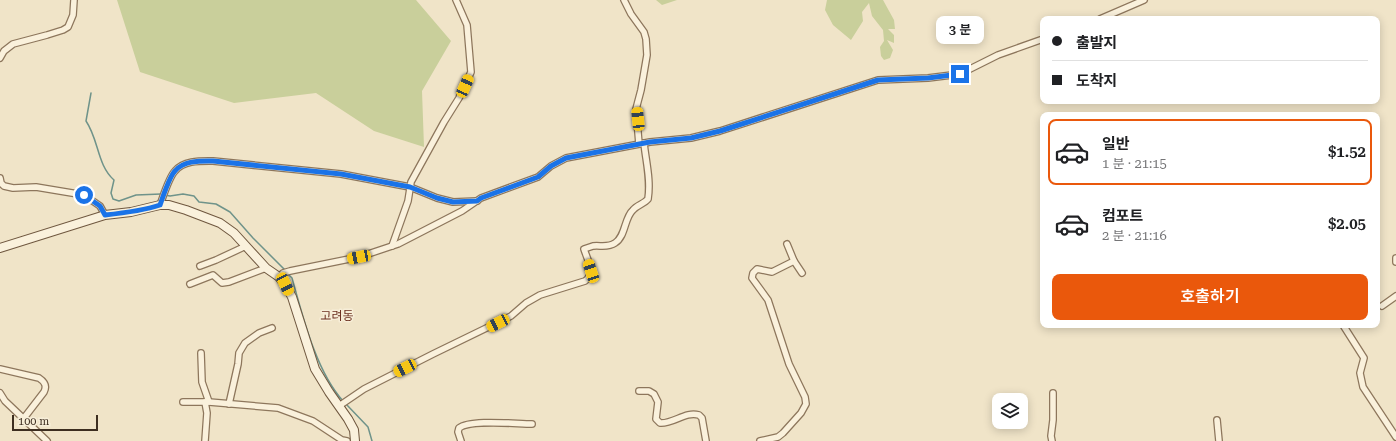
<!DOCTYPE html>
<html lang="ko">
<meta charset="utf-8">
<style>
:root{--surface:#fff;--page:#f6f6f6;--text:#202124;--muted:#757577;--line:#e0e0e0;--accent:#ea580c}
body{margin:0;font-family:"Roboto Serif","Noto Sans KR",serif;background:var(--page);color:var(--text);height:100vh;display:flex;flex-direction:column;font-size:15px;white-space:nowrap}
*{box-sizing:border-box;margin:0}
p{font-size:13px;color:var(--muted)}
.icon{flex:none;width:22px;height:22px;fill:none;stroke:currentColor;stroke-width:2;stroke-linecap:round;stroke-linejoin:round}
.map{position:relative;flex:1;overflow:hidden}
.sheet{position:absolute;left:1040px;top:112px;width:340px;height:216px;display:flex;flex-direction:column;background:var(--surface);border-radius:8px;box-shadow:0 2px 10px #0003}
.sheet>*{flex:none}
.hud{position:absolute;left:1040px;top:16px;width:340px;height:88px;border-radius:8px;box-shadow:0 2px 10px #0003;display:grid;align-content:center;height:88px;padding:0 12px;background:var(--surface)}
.tools{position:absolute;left:992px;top:393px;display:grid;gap:8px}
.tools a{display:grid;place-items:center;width:36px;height:36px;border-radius:8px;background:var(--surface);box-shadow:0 2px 10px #0003;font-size:20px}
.scale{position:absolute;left:12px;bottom:10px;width:86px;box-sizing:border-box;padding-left:4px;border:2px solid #3d2e20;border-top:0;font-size:11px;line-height:14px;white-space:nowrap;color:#3d2e20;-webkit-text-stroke:3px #f7eed8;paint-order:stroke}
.end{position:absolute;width:18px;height:18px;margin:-9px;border:5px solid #1a73e8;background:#fff;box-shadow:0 0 0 2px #fff}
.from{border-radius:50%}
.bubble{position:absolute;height:28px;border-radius:8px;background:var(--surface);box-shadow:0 2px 10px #0003;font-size:13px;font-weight:600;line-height:28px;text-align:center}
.car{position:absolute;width:12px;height:24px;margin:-12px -6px;border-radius:5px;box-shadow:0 0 3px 1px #0007;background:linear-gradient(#f5c518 24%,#345 0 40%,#f5c518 0 76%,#345 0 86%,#f5c518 0)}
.hud b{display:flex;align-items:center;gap:14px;height:38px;font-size:15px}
.hud b+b{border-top:1px solid var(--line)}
.hud i{width:10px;height:10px;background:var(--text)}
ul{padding:7px 0 0;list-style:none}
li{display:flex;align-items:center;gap:12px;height:66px;margin:0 8px 6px;padding:0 4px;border:2px solid transparent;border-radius:8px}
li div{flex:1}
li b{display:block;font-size:15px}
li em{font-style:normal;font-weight:600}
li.selected{border-color:var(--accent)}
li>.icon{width:36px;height:36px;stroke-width:1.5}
.action{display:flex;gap:8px;margin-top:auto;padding:8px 12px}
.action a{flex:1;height:46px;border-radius:8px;background:var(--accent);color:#fff;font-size:16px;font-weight:600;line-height:46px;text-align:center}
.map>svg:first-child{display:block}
</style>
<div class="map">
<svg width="1396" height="441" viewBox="0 0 1396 441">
<rect width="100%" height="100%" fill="#f0e4c8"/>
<g fill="#c9cf9b">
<path d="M 117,0 L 416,0 L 451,41 L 422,91 L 424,147 L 374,131 L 316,93 L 234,103 L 140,72 Z"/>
<path d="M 656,0 L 677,0 L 662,5 Z"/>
<path d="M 827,0 L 883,0 L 894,20 L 895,29 L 888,29 L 894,35 L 894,43 L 887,40 L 893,50 L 890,58 L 884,60 L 881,56 L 880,47 L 884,41 L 883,30 L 872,16 L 869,3 L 862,12 L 863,21 L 851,40 L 833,25 L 825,10 Z"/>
</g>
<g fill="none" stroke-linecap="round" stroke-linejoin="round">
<g stroke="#6f938a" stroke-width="1.5">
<path d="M 91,93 L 86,121 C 99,140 97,165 114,180 L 111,193 L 113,199 L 119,201 L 136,195 L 161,194"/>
<path d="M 165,195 L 170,196 L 183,194 L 194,196 L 199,202 L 216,204 L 230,212 L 253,238 L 286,271"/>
<path d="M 288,274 L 292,278 C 303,317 316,371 343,401"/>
<path d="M 346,404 L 368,427 L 372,441"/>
</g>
<g stroke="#8d765c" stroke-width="8">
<g id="street">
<path d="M 624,0 L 631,14 L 644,32 L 646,39 L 647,55 L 641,90 L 636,109 L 639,144"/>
<path d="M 1100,19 L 1144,0"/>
<path d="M 0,58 L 4,51 L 13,44 L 47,35 L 63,30 L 68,27 L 73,15 L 74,0"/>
<path d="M 0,178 L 1,183 L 4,186 L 13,188 L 36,187 L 84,195 L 100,206 L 105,215"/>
<path d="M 160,205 C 163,197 169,177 175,171 C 184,160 201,161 213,161 L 341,174 L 410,187 L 437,198 L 453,202 L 477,201"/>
<path d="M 392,246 L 408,201 L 411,182 L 444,122 L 459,98 L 471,72 L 467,25 L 456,0"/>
<path d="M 1396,258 L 1396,262"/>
<path d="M 794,261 L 802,273"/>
<path d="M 200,266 L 216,260 L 246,246"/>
<path d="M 279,277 L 283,273 L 290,271 L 359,257 L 398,244 L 462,211 L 481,198 L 538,177 L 551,166 L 566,158 L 650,142 L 691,138 L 720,131 L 878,80 L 928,78 L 960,74 L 998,55 L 1043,39"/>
<path d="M 190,284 L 213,275 L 222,283 L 229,282 L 266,268"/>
<path d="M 1382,306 L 1396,296"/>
<path d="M 1343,325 L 1364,358 L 1360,373 L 1363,387 L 1396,437"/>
<path d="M 201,353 L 202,382 L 209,402"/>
<path d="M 0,369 L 39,378 C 45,382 47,386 44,392 L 24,418"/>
<path d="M 639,391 L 649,391 L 654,394 L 658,402 L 656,419 L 660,423 C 674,424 685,411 699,415 L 702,418 L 706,441"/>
<path d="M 0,393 L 5,401 L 47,441"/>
<path d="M 183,402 L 209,402 L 278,408 L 313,421 L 342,440 L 347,441"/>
<path d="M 229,404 L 238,364 L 239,353 L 245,343 L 259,333 L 272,328"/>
<path d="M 339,406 L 364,389 L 433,354 L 511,316 L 526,303 L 540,295 L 585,281 C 596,273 587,259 584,249 C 587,248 590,247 593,246 C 600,245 608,248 615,243 C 626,236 624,218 633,210 C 637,205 644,204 648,199 C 651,180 646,162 644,143"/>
<path d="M 1217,420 L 1219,441"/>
<path d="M 205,441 L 207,413 L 205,402"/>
<path d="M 461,441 L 458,432 L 459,428 C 470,419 516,424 532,424"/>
<path d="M 760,441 L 778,437 L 783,433 L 801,413 L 806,404 L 805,397 L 789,364 L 768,300 L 752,278 L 753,273 L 757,269 L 772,272 L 794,261 L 787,244"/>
<path d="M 1052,441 L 1051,436 L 1053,420 L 1053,393"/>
</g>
</g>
<g stroke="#6f573f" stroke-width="10">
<path id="secondary" d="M 0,248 L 105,215 L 131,212 L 160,205 L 169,205 L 186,210 L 220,223 L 234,233 L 266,268 L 279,277 L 285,284 L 292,297 L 315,369 L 329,392 L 348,419 L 354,430 L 355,441"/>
</g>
<use href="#street" stroke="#faf1dc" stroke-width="5.5"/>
<use href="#secondary" stroke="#faf1dc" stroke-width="8"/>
</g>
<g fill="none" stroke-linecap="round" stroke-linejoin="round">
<path stroke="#1a73e8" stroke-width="5" d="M 84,195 L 100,206 L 105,215 C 124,213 142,211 160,205 C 163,197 169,177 175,171 C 184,160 201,161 213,161 L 341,174 L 410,187 L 437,198 L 453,202 L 477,201 L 481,198 L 538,177 L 551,166 L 566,158 L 650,142 L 691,138 L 720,131 L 878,80 L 928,78 L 960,74"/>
</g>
<g text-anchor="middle" stroke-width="3" stroke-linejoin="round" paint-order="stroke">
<g font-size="12" fill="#6b2e1e" stroke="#f7eed8">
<text x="337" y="320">고려동</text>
</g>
</g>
</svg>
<div class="tools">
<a><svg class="icon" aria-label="layers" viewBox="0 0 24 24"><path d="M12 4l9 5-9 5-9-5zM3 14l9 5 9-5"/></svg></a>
</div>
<div class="scale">100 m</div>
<i class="end from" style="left:84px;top:195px"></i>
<i class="end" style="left:960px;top:74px"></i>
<div class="bubble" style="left:936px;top:16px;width:48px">3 분</div>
<i class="car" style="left:465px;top:86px;rotate:24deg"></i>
<i class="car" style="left:638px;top:119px;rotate:354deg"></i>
<i class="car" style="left:359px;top:257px;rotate:259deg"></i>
<i class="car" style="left:591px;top:271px;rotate:342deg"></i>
<i class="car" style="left:285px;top:284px;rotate:154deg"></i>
<i class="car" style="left:498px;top:323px;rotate:244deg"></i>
<i class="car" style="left:405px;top:368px;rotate:243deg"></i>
<div class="hud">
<b><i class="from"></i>출발지</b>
<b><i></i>도착지</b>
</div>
<section class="sheet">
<ul>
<li class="selected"><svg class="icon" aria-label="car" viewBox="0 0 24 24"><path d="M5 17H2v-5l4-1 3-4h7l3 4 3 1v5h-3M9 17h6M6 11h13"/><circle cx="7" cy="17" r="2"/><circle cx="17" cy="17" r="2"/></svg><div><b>일반</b><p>1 분 · 21:15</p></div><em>$1.52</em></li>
<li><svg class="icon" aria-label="car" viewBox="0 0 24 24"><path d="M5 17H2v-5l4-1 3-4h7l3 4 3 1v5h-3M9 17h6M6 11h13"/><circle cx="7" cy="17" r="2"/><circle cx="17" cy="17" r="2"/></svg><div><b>컴포트</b><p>2 분 · 21:16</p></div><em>$2.05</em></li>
</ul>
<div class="action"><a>호출하기</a></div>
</section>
</div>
